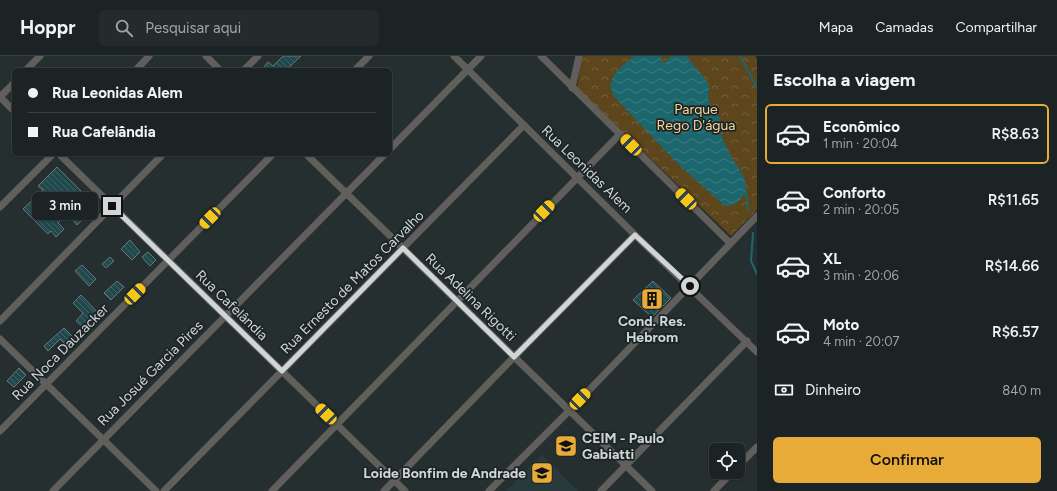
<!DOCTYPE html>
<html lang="pt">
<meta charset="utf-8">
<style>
:root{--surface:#1c2324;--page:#252b2c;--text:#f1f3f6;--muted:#a0a4a6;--line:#3a4041;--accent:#e8ab37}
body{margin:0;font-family:Figtree,sans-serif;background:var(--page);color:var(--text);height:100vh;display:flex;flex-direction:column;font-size:15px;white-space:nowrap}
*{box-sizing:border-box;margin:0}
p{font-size:13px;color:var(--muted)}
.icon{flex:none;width:22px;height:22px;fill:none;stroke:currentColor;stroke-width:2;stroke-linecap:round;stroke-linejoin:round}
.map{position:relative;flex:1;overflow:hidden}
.panel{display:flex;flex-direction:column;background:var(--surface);width:300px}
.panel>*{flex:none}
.banner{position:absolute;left:12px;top:12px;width:380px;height:88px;border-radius:6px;box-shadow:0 1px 3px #0004,0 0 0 1px var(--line);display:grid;align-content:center;height:88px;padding:0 16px;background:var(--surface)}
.buttons{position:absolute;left:709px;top:387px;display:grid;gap:8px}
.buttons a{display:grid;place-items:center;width:36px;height:36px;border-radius:6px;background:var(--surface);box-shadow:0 1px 3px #0004,0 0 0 1px var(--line);font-size:20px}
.end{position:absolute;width:18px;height:18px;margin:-9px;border:5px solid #d0d6d7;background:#111;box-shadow:0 0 0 2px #111}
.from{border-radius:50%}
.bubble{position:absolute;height:28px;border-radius:6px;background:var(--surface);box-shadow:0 1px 3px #0004,0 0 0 1px var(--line);font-size:13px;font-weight:600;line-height:28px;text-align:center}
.car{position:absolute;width:12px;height:24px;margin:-12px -6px;border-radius:5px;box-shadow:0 0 3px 1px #0007;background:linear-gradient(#f5c518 24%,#345 0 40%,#f5c518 0 76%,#345 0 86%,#f5c518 0)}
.banner b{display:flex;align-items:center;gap:14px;height:38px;font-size:15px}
.banner b+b{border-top:1px solid var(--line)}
.banner i{width:10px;height:10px;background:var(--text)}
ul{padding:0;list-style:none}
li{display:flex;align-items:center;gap:12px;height:60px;margin:0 8px 6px;padding:0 8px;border:2px solid transparent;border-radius:6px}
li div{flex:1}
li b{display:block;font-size:15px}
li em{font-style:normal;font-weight:600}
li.on{border-color:var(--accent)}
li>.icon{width:36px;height:36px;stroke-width:1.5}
h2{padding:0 16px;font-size:18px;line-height:48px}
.pay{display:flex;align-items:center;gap:10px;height:44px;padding:0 16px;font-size:15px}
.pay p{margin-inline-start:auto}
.action{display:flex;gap:8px;margin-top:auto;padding:8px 16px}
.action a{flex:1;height:46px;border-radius:6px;background:var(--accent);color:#111;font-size:16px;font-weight:600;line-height:46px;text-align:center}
header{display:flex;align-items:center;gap:24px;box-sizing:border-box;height:56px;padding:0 20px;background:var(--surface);border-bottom:1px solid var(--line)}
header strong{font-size:19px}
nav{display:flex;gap:22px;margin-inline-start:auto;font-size:14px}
.search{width:280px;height:36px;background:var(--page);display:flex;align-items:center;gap:10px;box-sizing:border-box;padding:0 14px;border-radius:6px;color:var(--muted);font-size:15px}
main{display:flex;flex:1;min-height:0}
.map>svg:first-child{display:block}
</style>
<header>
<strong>Hoppr</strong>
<div class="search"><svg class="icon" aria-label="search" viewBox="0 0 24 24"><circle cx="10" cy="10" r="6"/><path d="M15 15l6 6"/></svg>Pesquisar aqui</div>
<nav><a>Mapa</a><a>Camadas</a><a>Compartilhar</a></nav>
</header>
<main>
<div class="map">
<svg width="757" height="435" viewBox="0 0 757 435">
<defs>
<pattern id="park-crowns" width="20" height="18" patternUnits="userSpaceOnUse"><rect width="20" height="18" fill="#5d461c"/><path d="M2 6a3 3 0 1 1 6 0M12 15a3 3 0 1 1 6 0" fill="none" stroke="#73603c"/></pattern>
<pattern id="water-waves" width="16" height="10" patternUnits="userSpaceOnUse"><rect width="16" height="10" fill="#1b676d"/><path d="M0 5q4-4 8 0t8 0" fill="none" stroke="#3b7c81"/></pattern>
<pattern id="building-back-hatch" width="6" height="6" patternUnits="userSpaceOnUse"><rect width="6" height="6" fill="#1f494d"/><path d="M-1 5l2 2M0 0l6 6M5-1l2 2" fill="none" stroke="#3e6266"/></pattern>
</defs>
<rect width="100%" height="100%" fill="#252f30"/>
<path fill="#293a3c" d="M 542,399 L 578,435 L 506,435 Z"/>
<path fill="url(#park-crowns)" d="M 581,0 L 755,0 L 757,3 L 757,154 L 731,180 L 577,32 Z"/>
<path fill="url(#water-waves)" d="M 635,0 L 661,0 L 661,5 L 665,7 L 671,0 L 686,0 L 706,24 L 709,29 L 708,44 L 720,63 L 722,82 L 731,100 L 744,121 L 747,135 C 741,143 736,151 725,150 L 680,110 L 619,46 C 616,42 611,38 611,32 C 609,19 625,7 635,0 Z"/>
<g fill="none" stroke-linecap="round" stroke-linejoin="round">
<g stroke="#1b676d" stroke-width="2">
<path d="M 740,0 L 757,32"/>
<path d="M 746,136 L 748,154"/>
<path d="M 753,177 L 751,205 L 757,218"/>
</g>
</g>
<g fill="url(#building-back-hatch)" stroke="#6b7677">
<path d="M 283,0 L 301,0 L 286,14 L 268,14 L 264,11 L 268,6 L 273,10 Z"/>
<path d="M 57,111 L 96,150 L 77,169 L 67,158 L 58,167 L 64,173 L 56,181 L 51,175 L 48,178 L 23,153 L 43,134 L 38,130 Z"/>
<path d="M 130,184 L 140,196 L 132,204 L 121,193 Z"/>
<path d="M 148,196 L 156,204 L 150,210 L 142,201 Z"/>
<path d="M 110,201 L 114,205 L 106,212 L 102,208 Z"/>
<path d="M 82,209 L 96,223 L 89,230 L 75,215 Z"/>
<path d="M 117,225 L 124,231 L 111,244 L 104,237 Z"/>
<path d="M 653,225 L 671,242 L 652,261 L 633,244 Z"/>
<path d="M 81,239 L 100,259 L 96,264 L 94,262 L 84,272 L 76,265 L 83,257 L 73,247 Z"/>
<path d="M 64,272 L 75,283 L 68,291 L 60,283 L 48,295 L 44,290 Z"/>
<path d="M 19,312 L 26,319 L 14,331 L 7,325 Z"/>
</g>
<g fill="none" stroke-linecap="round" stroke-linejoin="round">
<g stroke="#615f5b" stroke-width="7">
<path d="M 206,0 L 220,14"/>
<path d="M 454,0 L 635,179 L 757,296"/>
<path d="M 541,0 L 730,187"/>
<path d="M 26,14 L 40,0"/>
<path d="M 136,14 L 149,0"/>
<path d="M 244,14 L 258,0"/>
<path d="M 355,14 L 369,0"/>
<path d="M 572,32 L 579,0"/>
<path d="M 0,41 L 14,27"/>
<path d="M 0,41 L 14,55"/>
<path d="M 390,93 L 481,0"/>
<path d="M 59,98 L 405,435"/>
<path d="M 306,98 L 652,435"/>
<path d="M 0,151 L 53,98"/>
<path d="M 0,265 L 163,98"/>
<path d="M 0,283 L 156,435"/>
<path d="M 0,375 L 273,98"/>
<path d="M 738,410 L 757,391"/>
<path d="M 53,435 L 385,98"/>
<path d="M 164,435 L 524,69"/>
<path d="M 272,435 L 620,78"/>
<path d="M 384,435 L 514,301 L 635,179"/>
<path d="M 489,435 L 569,355 L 757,160"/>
<path d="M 601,435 L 747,285"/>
<path d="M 714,435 L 732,416"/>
</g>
</g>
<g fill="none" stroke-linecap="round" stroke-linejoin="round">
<path stroke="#d0d6d7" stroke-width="5" d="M 112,150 L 282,315 L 403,192 L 514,301 L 635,179 L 690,230"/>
</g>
<defs>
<g id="building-square" transform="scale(1.15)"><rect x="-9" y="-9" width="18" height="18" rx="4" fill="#e8ab37" stroke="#1c2526"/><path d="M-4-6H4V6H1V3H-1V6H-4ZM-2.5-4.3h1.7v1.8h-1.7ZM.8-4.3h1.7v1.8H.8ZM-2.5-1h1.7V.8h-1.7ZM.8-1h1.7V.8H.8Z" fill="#111"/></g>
<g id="school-square" transform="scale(1.15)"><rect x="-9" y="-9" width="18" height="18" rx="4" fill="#e8ab37" stroke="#1c2526"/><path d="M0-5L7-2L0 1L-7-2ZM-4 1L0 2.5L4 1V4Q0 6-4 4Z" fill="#111"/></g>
</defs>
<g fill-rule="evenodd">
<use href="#building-square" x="652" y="243"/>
<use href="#school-square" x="566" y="390"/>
<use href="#school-square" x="542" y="417"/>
</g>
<g text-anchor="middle" stroke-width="3.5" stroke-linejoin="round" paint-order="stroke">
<g font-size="14" fill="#f8d395" stroke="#1c2526">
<text x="696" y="58">Parque<tspan x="696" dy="16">Rego D'água</tspan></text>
</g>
<g font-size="14" fill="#d0d6d7" stroke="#1c2526">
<text transform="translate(587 113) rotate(44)" y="5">Rua Leonidas Alem</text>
<text transform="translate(352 226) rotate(-45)" y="5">Rua Ernesto de Matos Carvalho</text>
<text transform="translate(471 241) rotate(44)" y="5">Rua Adelina Rigotti</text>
<text transform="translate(232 249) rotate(44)" y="5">Rua Cafelândia</text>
<text transform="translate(60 296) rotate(-45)" y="5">Rua Noca Dauzacker</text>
<text transform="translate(150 317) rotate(-45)" y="5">Rua Josué Garcia Pires</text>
</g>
<g font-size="14" font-weight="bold" fill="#d0d6d7" stroke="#1c2526">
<text x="652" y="270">Cond. Res.<tspan x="652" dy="16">Hebrom</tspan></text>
<text x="582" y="387" text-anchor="start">CEIM - Paulo<tspan x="582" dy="16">Gabiatti</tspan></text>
<text x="526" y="422" text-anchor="end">Loide Bonfim de Andrade</text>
</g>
</g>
</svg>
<div class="buttons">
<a><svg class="icon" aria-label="locate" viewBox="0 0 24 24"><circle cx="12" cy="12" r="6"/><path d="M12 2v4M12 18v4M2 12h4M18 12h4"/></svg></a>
</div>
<i class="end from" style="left:690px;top:230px"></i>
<i class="end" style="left:112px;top:150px"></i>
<div class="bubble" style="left:32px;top:136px;width:66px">3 min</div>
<i class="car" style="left:631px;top:89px;rotate:315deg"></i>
<i class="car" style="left:686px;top:143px;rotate:315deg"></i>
<i class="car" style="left:544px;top:155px;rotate:44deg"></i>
<i class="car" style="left:210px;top:162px;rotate:224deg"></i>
<i class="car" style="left:135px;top:238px;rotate:45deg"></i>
<i class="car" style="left:580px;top:343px;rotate:44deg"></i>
<i class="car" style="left:326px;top:358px;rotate:314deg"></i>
<div class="banner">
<b><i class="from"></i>Rua Leonidas Alem</b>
<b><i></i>Rua Cafelândia</b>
</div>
</div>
<section class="panel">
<h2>Escolha a viagem</h2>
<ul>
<li class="on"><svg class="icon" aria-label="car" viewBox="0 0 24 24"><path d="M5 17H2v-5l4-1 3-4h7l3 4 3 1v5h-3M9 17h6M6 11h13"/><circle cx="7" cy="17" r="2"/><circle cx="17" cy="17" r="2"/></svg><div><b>Econômico</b><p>1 min · 20:04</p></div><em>R$8.63</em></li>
<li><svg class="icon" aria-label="car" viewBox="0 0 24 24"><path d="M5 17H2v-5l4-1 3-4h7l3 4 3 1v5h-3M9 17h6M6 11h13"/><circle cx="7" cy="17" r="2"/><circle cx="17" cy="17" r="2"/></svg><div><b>Conforto</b><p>2 min · 20:05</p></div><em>R$11.65</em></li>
<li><svg class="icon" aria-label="car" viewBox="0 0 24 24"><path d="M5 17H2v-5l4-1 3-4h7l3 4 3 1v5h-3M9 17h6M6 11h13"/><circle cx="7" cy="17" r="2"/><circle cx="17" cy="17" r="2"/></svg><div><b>XL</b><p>3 min · 20:06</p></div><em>R$14.66</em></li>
<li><svg class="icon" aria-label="car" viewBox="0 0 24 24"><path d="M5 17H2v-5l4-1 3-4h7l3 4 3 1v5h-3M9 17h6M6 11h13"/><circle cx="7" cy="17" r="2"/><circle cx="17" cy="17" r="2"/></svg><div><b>Moto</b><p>4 min · 20:07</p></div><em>R$6.57</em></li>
</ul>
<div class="pay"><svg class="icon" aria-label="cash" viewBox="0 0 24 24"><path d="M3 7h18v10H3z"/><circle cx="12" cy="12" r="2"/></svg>Dinheiro<p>840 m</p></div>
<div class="action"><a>Confirmar</a></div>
</section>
</main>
